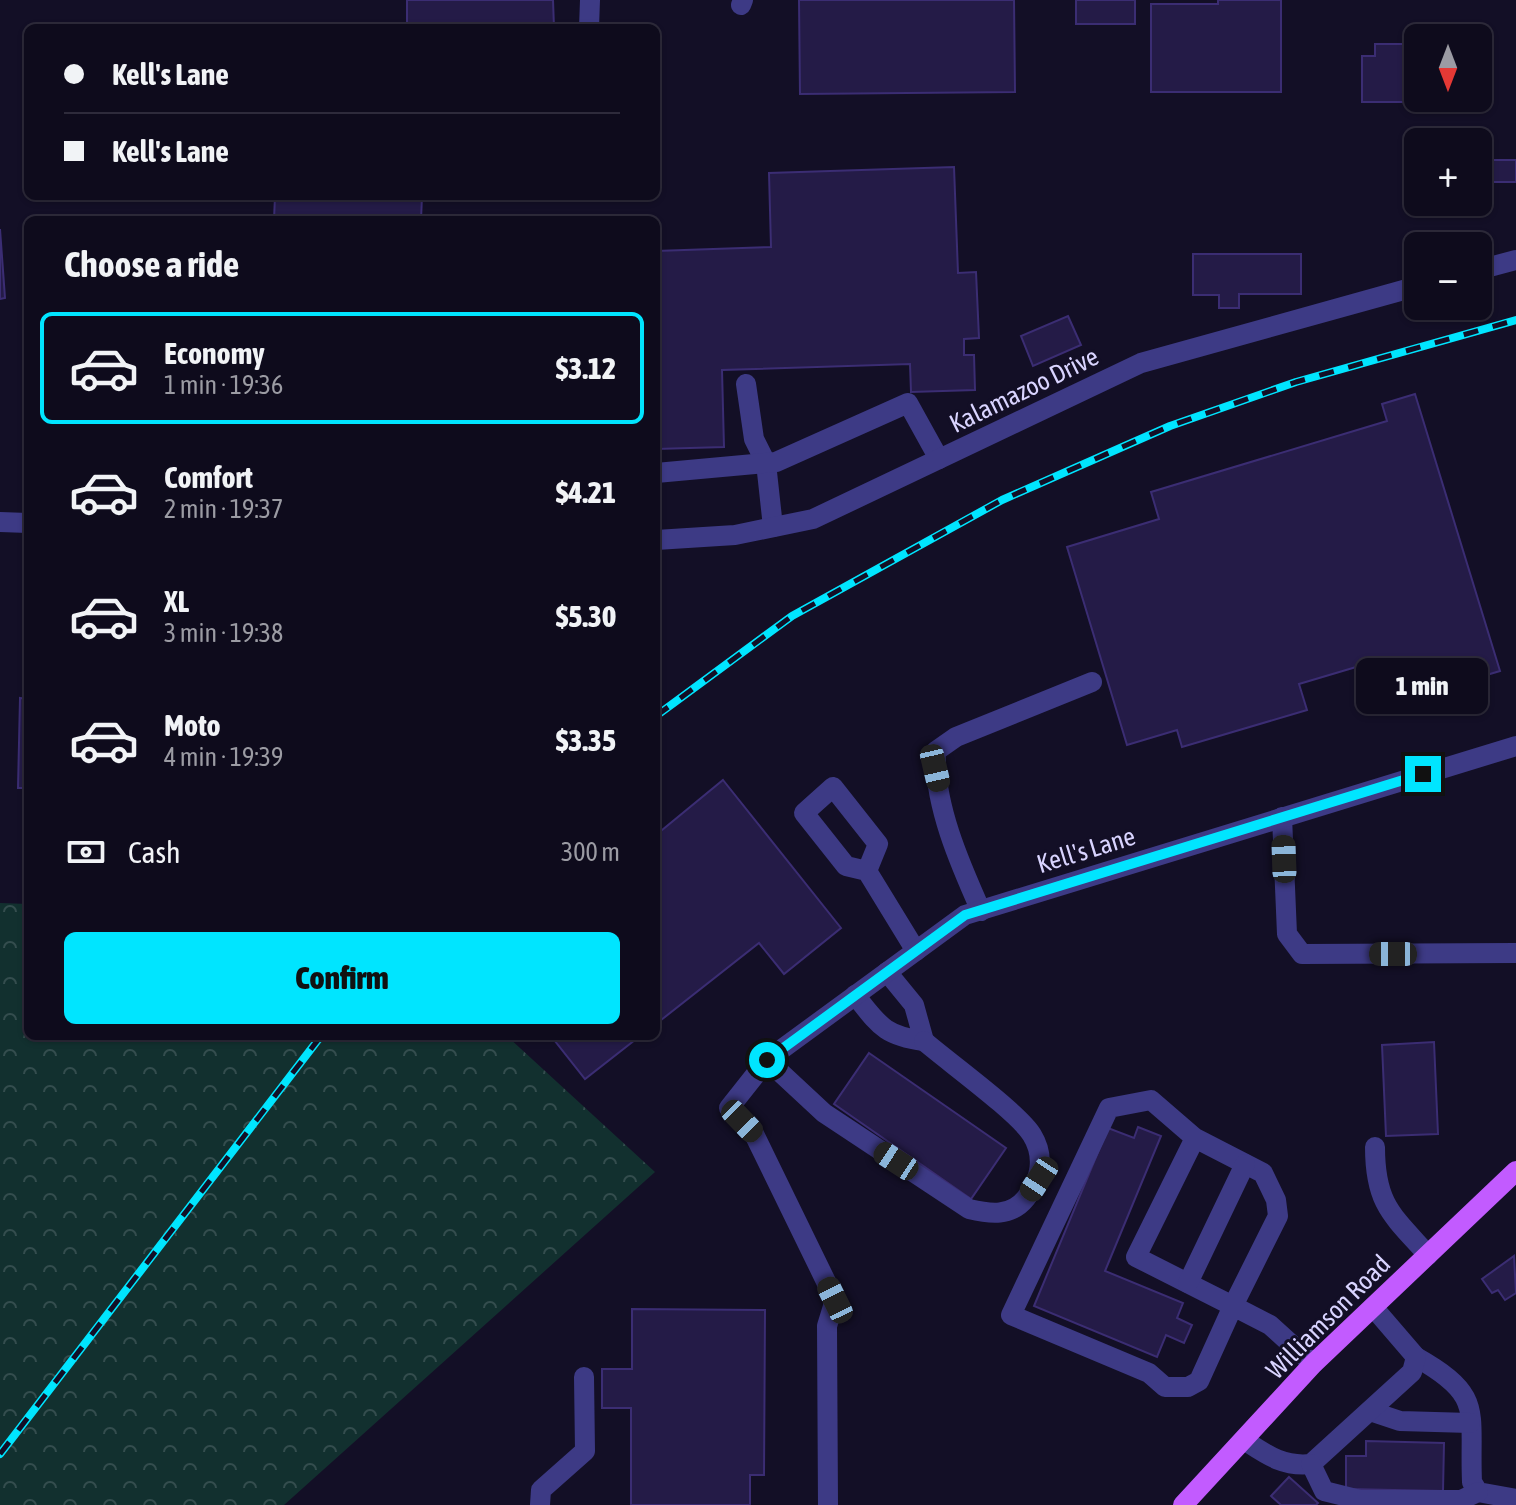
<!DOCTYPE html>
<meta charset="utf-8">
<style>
:root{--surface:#0e0b1c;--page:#171425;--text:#f1f3f6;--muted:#9b9ba3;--line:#2e2b3b;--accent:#00e5ff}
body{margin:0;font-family:"Asap Condensed",sans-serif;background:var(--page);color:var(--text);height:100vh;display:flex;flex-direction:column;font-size:30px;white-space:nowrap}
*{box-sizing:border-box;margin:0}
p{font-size:26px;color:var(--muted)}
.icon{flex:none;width:44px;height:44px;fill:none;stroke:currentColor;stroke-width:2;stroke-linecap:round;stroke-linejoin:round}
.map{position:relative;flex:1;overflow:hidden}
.side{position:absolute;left:24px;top:216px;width:636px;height:824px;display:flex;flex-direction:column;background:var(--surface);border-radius:12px;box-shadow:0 2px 6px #0004,0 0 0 2px var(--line)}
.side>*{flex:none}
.guide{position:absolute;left:24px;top:24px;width:636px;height:176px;border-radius:12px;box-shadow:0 2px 6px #0004,0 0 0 2px var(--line);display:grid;align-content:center;height:176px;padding:0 40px;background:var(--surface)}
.needle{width:52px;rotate:180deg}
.fabs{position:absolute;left:1404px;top:24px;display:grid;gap:16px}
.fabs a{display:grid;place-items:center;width:88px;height:88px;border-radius:12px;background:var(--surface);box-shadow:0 2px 6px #0004,0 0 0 2px var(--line);font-size:40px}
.end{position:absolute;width:36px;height:36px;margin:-18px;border:10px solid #00e5ff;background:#111;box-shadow:0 0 0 4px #111}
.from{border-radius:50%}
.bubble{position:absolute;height:56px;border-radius:12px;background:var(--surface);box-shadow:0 2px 6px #0004,0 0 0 2px var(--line);font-size:26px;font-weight:800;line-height:56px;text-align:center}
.car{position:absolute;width:24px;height:48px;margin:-24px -12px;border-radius:10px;box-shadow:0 0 6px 2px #0007;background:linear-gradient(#222 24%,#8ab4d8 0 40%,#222 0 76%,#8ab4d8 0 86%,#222 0)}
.guide b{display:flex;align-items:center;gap:28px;height:76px;font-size:30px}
.guide b+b{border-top:2px solid var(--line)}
.guide i{width:20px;height:20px;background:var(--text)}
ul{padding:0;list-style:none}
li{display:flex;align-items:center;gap:24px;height:112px;margin:0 16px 12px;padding:0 24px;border:4px solid transparent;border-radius:12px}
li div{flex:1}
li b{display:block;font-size:30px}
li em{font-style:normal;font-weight:800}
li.on{border-color:var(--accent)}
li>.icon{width:72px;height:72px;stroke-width:1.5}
h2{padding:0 40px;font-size:36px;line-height:96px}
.pay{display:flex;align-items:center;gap:20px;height:88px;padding:0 40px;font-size:30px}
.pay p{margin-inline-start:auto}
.button{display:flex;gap:16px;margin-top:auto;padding:16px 40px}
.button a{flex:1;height:92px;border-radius:12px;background:var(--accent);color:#111;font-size:32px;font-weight:800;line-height:92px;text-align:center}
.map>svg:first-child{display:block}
</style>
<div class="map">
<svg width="1516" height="1505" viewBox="0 0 1516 1505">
<defs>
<pattern id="forest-crowns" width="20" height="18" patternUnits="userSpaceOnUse" patternTransform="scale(2)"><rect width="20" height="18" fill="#12302f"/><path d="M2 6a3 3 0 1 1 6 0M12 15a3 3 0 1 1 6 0" fill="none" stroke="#344d4e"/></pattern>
</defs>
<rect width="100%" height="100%" fill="#130f26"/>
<path fill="url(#forest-crowns)" d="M 0,903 L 28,904 L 28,1036 L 507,1036 L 655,1172 L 284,1505 L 0,1505 Z"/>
<g fill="#241b47" stroke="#3b2d73" stroke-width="2">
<path d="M 407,0 L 553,0 L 554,28 L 407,28 Z"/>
<path d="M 799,0 L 1014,0 L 1015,92 L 800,94 Z"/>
<rect x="1076" y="0" width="59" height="24"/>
<path d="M 1218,0 L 1281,0 L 1281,92 L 1151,92 L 1151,4 L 1218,4 Z"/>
<path d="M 1375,44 L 1418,44 L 1418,98 L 1478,98 L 1479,53 L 1479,102 L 1362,102 L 1362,56 L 1375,56 Z"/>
<rect x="1491" y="160" width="25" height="22"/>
<path d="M 954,167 L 958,273 L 976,272 L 979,338 L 964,339 L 964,355 L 974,355 L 975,390 L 911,392 L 910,364 L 722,370 L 724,447 L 656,449 L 656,251 L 771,247 L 769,173 Z"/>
<path d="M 275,196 L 422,196 L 421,220 L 274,220 Z"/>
<path d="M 0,229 L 5,298 L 0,299 Z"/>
<path d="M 1193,254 L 1301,254 L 1301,294 L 1239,294 L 1239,308 L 1219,308 L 1219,295 L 1193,295 Z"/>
<path d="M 1068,316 L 1081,345 L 1033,366 L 1021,336 Z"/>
<path d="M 1415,394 L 1500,671 L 1463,682 L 1460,670 L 1392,691 L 1383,659 L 1299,684 L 1307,710 L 1182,747 L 1177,730 L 1127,745 L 1067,547 L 1159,519 L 1151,492 L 1387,421 L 1382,404 Z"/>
<path d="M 20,698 L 28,699 L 28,788 L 18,788 Z"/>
<path d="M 723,780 L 841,928 L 784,974 L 759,943 L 656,1024 L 656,835 Z"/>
<path d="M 551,1036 L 640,1036 L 585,1079 Z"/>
<path d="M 1434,1042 L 1438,1134 L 1386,1136 L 1382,1045 Z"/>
<path d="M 869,1053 L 1006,1148 L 971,1199 L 834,1104 Z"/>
<path d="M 1138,1127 L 1161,1136 L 1105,1271 L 1183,1303 L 1177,1318 L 1192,1325 L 1184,1343 L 1166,1335 L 1157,1357 L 1034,1306 L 1108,1128 L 1134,1138 Z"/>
<path d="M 1514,1256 L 1516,1293 L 1505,1300 L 1498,1290 L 1492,1293 L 1482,1279 Z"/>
<path d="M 632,1309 L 765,1310 L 764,1475 L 750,1475 L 750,1505 L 631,1505 L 631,1408 L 602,1408 L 602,1369 L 632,1369 Z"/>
<path d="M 1366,1441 L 1444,1443 L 1443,1491 L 1346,1489 L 1346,1456 L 1366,1456 Z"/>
<path d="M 1289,1477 L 1318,1503 L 1316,1505 L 1281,1505 L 1271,1496 Z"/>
</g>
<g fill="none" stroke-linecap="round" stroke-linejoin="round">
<g stroke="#3d3a85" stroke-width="20">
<path d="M 741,5 L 743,0"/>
<path d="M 589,28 L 590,0"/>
<path d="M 1478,270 L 1516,260"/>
<path d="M 746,384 L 754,439 L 766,463 L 773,527"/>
<path d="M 656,473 L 776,462 L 908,403 L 939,459"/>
<path d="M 0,522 L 28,523"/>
<path d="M 656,540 L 735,535 L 813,519 L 1141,363 L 1418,286"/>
<path d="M 1282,817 L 1287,934 L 1302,954 L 1516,953"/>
<path d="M 867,871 L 878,844 L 833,787 L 804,813 L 846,866 L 867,871 L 916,951"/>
<path d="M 981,911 C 960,864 933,803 936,751 L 956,737 L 1092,682"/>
<path d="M 855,995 C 879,1025 884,1036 924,1041 L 914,1005 L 887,972"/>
<path d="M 767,1060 L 824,1113 L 969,1209 C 990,1214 1011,1217 1026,1198 C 1041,1180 1045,1156 1032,1135 C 1019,1113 947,1061 924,1041"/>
<path d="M 1195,1138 L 1136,1257 L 1233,1306 L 1199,1381 L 1188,1387 L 1165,1387 L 1149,1373 L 1011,1315 L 1109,1108 L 1151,1100 L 1195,1138 L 1263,1173 L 1276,1200 L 1278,1216 L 1233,1306 L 1270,1325 L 1313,1364"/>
<path d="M 1375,1147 C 1375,1204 1392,1215 1428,1255"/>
<path d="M 1188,1283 L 1245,1164"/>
<path d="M 1416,1357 C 1485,1396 1469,1410 1472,1482 L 1478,1492 L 1516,1499"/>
<path d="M 1370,1411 L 1400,1421 L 1470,1423"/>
<path d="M 1244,1440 C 1267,1455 1283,1467 1311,1464 L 1412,1372 L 1416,1357 L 1373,1307"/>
<path d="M 1311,1464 L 1324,1491 L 1360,1500 L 1461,1500 L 1478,1492"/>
<path d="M 540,1505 L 541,1490 L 585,1451 L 584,1377"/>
<path d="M 828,1505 L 827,1326 L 835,1300 L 754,1134 L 729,1108 L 767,1060 L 965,915 L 1516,746"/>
</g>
<path stroke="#c25bff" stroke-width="20" d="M 1183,1505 L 1313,1364 L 1516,1171"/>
<g stroke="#00e5ff" stroke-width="8">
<g id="rail">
<path d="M 656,716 L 792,616 L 1002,500 L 1170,426 L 1296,382 L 1516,320"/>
<path d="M 0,1454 L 321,1036"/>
</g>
</g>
<use href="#rail" stroke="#130f26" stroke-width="5" stroke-dasharray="15" stroke-linecap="butt"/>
</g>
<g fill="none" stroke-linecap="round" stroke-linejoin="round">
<path stroke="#00e5ff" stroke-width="10" d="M 767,1060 L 965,915 L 1423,774"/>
</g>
<g text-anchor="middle" stroke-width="6" stroke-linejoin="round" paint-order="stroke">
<g font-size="26" fill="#d9d4ff" stroke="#130f26">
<text transform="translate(1024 390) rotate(-26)" y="9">Kalamazoo Drive</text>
<text transform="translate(1086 850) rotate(-17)" y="9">Kell's Lane</text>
<text transform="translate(1328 1317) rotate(-45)" y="9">Williamson Road</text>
</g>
</g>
</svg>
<div class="fabs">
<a><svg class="needle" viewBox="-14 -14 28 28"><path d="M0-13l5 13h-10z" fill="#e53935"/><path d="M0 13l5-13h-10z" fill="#9b9ba3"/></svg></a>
<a>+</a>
<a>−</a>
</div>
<i class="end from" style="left:767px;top:1060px"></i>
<i class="end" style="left:1423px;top:774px"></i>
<div class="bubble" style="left:1356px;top:658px;width:132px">1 min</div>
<i class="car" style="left:935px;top:768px;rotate:167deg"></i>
<i class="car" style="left:1284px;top:859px;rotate:358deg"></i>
<i class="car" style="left:1393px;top:954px;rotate:270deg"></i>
<i class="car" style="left:742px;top:1121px;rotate:136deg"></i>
<i class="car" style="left:896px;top:1161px;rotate:303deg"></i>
<i class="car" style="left:1039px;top:1179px;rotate:213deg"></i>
<i class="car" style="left:835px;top:1300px;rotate:334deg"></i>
<div class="guide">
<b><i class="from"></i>Kell's Lane</b>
<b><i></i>Kell's Lane</b>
</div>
<section class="side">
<h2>Choose a ride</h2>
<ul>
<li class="on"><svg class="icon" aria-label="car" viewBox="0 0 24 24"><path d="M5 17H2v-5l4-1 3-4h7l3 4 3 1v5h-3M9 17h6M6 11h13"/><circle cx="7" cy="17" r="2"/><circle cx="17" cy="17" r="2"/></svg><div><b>Economy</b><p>1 min · 19:36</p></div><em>$3.12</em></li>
<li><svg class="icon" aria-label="car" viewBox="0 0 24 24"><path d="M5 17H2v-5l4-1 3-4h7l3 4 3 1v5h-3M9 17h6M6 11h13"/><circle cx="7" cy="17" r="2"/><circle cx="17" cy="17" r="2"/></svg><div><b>Comfort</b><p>2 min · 19:37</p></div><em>$4.21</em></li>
<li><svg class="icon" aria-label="car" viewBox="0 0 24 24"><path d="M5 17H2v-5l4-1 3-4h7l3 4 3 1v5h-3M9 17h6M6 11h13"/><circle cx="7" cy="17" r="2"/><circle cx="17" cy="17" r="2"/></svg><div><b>XL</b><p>3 min · 19:38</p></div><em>$5.30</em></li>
<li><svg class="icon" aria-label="car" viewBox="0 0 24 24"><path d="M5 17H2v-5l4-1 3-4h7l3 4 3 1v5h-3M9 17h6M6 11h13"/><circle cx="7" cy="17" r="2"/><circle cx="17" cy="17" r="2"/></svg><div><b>Moto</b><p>4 min · 19:39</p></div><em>$3.35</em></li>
</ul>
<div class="pay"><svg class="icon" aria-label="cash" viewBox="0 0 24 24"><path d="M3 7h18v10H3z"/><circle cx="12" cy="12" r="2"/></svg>Cash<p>300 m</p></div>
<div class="button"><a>Confirm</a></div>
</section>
</div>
